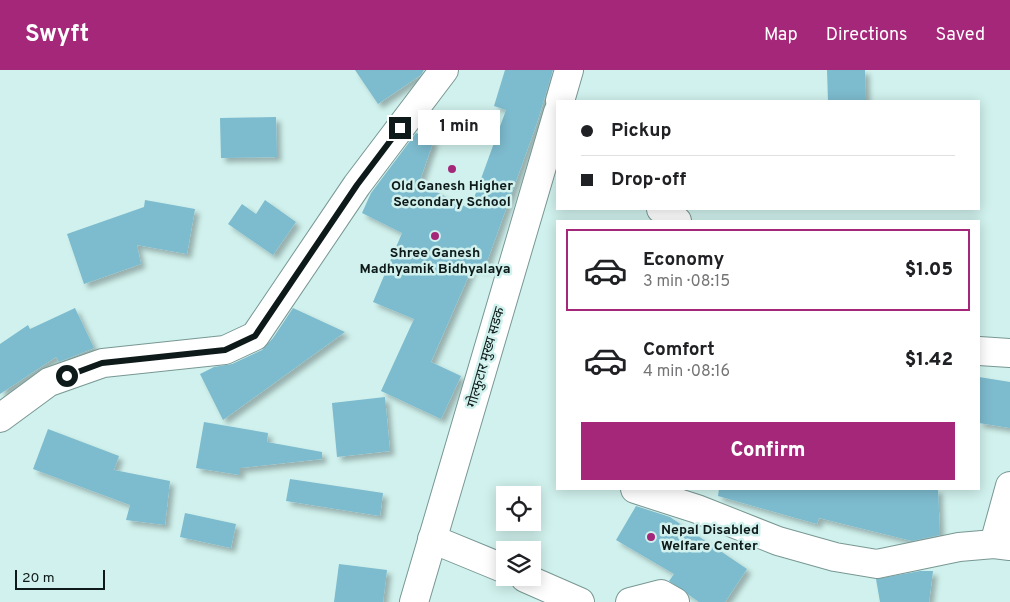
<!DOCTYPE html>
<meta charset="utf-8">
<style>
:root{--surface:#fff;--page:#f2f2f2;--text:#202124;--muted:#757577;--line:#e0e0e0;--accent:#a5277a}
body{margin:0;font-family:Overpass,"Noto Sans Devanagari",sans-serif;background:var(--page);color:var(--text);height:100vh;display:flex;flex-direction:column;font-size:19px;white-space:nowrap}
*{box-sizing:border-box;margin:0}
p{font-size:16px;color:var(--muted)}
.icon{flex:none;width:28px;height:28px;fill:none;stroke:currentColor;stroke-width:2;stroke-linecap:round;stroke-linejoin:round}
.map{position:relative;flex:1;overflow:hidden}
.details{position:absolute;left:556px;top:150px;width:424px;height:270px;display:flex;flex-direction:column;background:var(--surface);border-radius:0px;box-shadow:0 2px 12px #0003}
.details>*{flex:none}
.banner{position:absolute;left:556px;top:30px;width:424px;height:110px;border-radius:0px;box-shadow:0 2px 12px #0003;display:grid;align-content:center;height:110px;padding:0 25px;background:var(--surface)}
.tools{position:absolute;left:496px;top:416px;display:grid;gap:10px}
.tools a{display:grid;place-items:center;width:45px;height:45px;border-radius:0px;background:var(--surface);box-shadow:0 2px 12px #0003;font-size:25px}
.scale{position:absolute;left:15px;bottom:12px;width:90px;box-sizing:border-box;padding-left:5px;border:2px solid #0e1a19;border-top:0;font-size:14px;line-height:18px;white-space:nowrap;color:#0e1a19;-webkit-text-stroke:4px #d0f1ed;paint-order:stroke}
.end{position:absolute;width:22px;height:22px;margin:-11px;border:6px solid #0e1a19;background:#fff;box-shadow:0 0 0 2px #fff}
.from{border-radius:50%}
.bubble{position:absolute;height:35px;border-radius:0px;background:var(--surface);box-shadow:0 2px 12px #0003;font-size:16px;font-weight:800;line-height:35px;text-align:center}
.banner b{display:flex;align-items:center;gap:18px;height:48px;font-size:19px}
.banner b+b{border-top:1px solid var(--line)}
.banner i{width:12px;height:12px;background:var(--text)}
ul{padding:9px 0 0;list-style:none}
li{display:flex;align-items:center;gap:15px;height:82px;margin:0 10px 8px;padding:0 15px;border:2px solid transparent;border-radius:0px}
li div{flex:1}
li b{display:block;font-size:19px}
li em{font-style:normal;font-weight:800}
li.current{border-color:var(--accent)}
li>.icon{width:45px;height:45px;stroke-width:1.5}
.primary-button{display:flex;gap:10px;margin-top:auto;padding:10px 25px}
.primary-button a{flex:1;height:58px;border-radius:0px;background:var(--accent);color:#fff;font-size:20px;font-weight:800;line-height:58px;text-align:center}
header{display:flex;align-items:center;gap:30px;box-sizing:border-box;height:70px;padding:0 25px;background:var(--accent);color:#fff}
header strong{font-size:24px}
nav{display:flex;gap:28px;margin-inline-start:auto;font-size:18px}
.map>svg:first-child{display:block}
</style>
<header>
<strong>Swyft</strong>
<nav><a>Map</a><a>Directions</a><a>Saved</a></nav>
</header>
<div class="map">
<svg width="1010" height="532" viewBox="0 0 1010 532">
<defs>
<filter id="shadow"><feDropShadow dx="4.5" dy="4.5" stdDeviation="2.5" flood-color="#0004"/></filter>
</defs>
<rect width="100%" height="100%" fill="#d0f1ed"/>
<g fill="#7dbbce" filter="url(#shadow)">
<path d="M 355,0 L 424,0 L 421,5 L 378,34 Z"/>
<path d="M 505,0 L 553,0 L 537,53 L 484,200 L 473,196 L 431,292 L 461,306 L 441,349 L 381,321 L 414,249 L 373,232 L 402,163 L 362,143 L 371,123 L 416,63 L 434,70 L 419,113 L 470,139 L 506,40 L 494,36 Z"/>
<path d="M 827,0 L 865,0 L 866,31 L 828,31 Z"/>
<path d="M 276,47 L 277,87 L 221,88 L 220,48 Z"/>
<path d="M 145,130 L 195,139 L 187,184 L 137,175 L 141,194 L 84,214 L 67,164 L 144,137 Z"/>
<path d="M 265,130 L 296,152 L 273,185 L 228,154 L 242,134 L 256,144 Z"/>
<path d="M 75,238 L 94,278 L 59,292 L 56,287 L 0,324 L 0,274 L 28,255 L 30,259 Z"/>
<path d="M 293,238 L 345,262 L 223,350 L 200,304 L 214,297 L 232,294 L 262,280 L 273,268 Z"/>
<path d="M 979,307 L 1010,312 L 1010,358 L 979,353 Z"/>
<path d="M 385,327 L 390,381 L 337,387 L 332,333 Z"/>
<path d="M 204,352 L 268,363 L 267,372 L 322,382 L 322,389 L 240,398 L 240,405 L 196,398 Z"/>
<path d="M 48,359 L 119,386 L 114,400 L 170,411 L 165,455 L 126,450 L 130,435 L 33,399 Z"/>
<path d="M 290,409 L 383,423 L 380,446 L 286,431 Z"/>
<path d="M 719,419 L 938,419 L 940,465 L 912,471 L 819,448 L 817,454 L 718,426 Z"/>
<path d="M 636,436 L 670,447 L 747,499 L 725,532 L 699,532 L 669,511 L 674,504 L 616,470 Z"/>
<path d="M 185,443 L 236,454 L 231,478 L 180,467 Z"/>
<path d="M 339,494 L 387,500 L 383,532 L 334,532 Z"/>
<path d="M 920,501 L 933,501 L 929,532 L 880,532 L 876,509 Z"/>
</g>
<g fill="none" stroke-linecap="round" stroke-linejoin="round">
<g stroke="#789793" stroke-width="30">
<g id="street">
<path d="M 661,139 L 677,151"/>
<path d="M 979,281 L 1010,283"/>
<path d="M 0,348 L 49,312 L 103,293 L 225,280 L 255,266 L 357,115 L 444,0"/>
<path d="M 1010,416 L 994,474 L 1010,476"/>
<path d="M 635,419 L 697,439 L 778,471 L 835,487 L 877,494 L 959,477 L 994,474"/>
<path d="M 432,469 L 505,499"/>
<path d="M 525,508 L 580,532"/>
<path d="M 630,532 L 661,524 L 675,532"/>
</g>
</g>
<g stroke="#789793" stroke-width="30">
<g id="secondary">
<path d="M 560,31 L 569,0"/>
<path d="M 414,532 L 558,42"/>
</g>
</g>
<use href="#street" stroke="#fff" stroke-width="28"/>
<use href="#secondary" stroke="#fff" stroke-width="28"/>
</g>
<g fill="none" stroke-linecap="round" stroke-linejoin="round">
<path stroke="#0e1a19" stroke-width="6" d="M 67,306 L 102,293 L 225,280 L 255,266 L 357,115 L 400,58"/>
</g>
<g fill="#a5277a" stroke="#d0f1ed" stroke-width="2">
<circle cx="452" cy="99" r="5"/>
<circle cx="435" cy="166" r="5"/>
<circle cx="651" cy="467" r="5"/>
</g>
<g text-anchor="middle" stroke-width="5" stroke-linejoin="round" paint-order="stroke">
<g font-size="14" font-weight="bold" fill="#0e1a19" stroke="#d0f1ed">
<text x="452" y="120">Old Ganesh Higher<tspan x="452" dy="16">Secondary School</tspan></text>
<text x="435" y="187">Shree Ganesh<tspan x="435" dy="16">Madhyamik Bidhyalaya</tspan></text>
<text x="661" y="464" text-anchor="start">Nepal Disabled<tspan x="661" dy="16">Welfare Center</tspan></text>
</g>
<g font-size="14" fill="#0e1a19" stroke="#d0f1ed">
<text transform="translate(485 287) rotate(-74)" y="5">गोल्फुटार मुख्य सडक</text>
</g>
</g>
</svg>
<div class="tools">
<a><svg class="icon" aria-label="locate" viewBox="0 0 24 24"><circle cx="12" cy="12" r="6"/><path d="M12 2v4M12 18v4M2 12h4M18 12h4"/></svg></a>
<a><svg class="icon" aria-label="layers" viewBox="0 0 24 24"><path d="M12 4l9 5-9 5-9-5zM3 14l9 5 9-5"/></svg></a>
</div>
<div class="scale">20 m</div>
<i class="end from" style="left:67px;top:306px"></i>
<i class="end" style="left:400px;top:58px"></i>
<div class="bubble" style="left:418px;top:40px;width:82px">1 min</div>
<div class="banner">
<b><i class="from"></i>Pickup</b>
<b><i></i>Drop-off</b>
</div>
<section class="details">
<ul>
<li class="current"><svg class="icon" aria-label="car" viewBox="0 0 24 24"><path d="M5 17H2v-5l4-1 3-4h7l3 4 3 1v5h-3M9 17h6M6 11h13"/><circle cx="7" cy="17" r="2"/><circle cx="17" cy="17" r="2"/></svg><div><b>Economy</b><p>3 min · 08:15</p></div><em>$1.05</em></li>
<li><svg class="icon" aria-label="car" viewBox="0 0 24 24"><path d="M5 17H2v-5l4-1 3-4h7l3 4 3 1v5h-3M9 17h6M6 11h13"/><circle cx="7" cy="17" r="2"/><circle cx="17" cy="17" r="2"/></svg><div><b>Comfort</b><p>4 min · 08:16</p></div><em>$1.42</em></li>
</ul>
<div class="primary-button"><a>Confirm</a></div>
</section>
</div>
